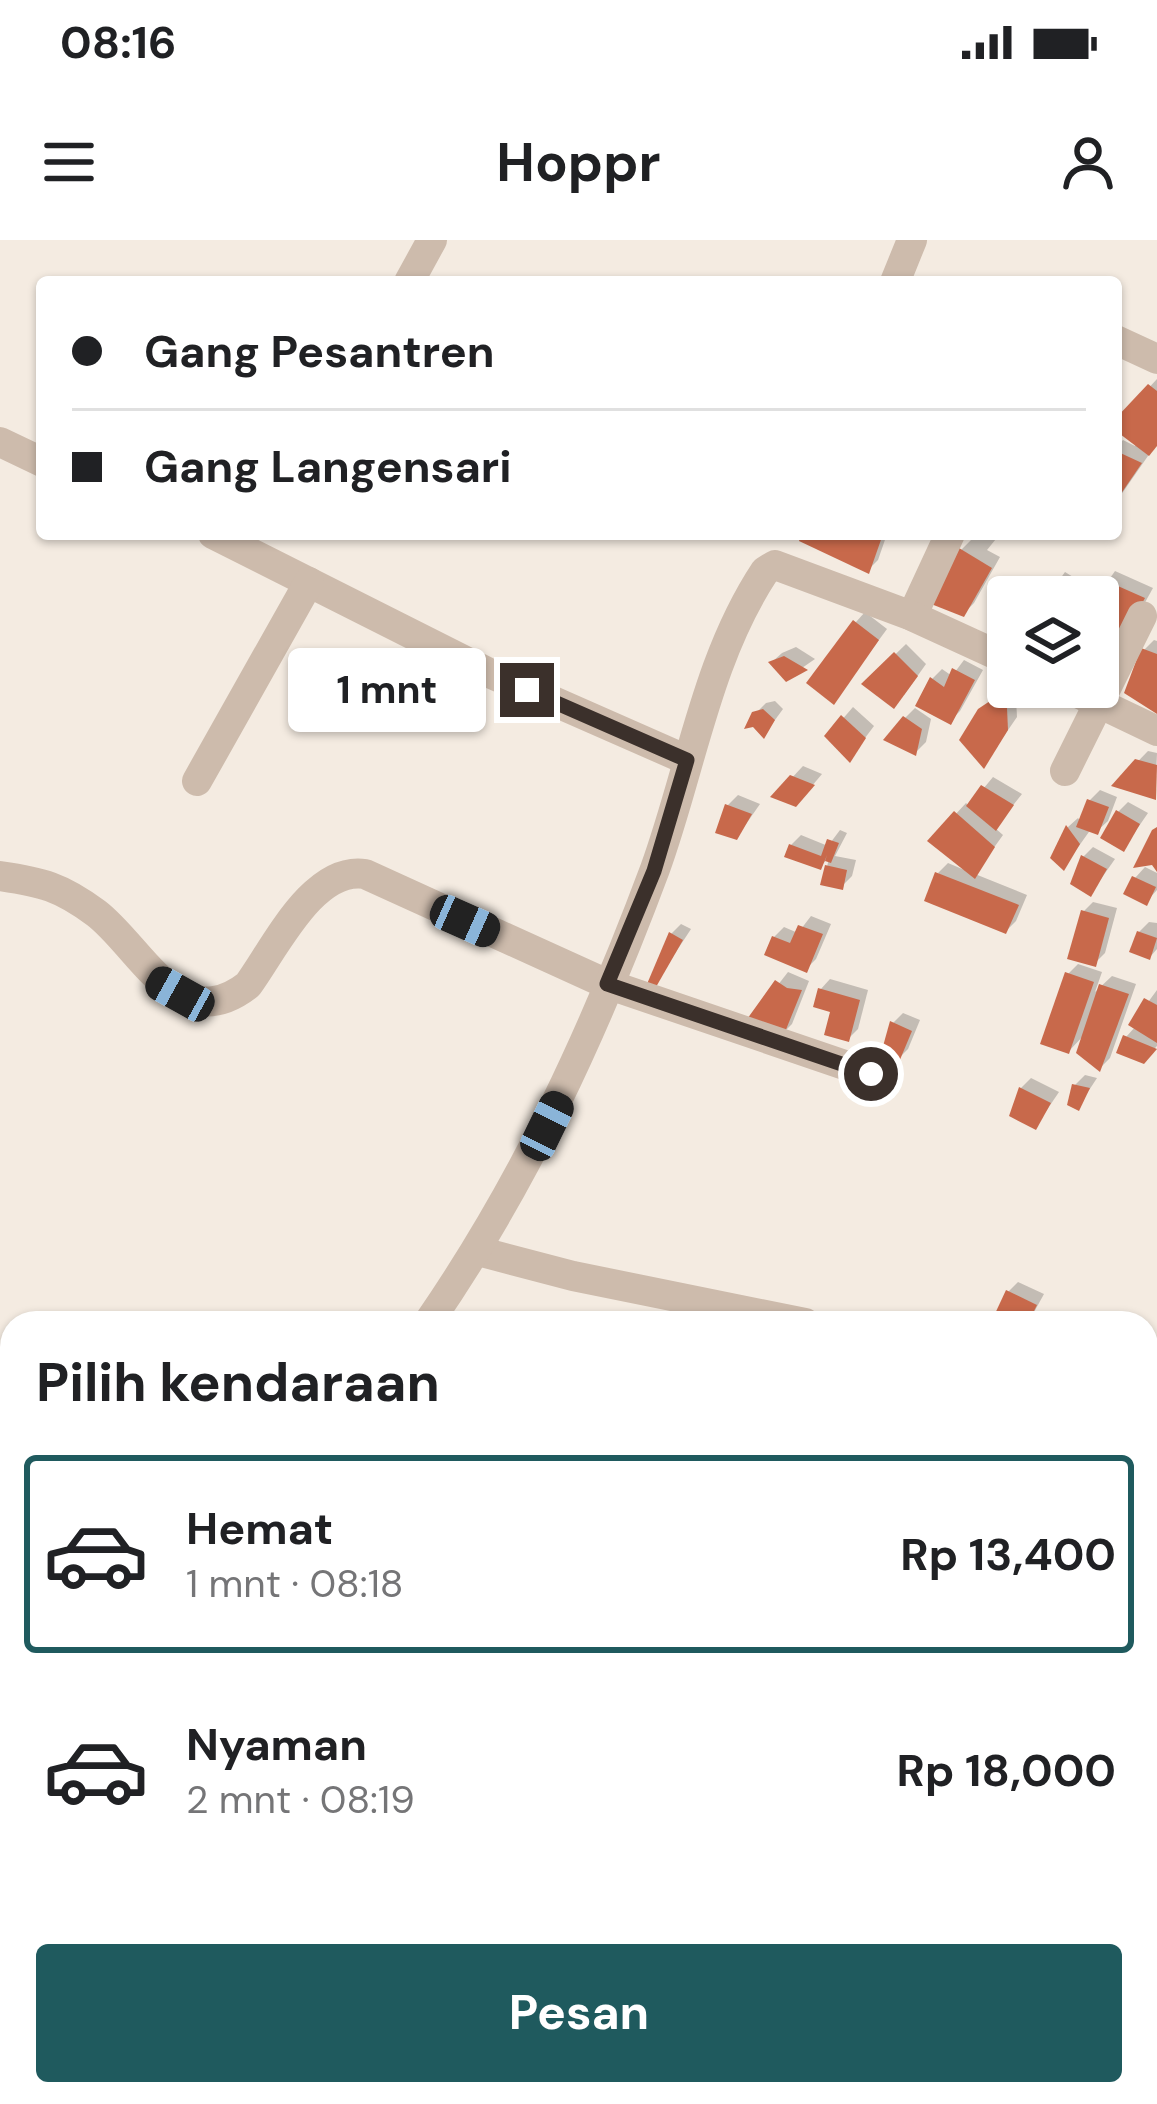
<!DOCTYPE html>
<html lang="id">
<meta charset="utf-8">
<style>
:root{--surface:#fff;--page:#f2f2f2;--text:#202124;--muted:#757577;--line:#e0e0e0;--accent:#1f5a5e}
body{margin:0;font-family:"DM Sans",sans-serif;background:var(--page);color:var(--text);height:100vh;display:flex;flex-direction:column;font-size:45px;white-space:nowrap}
*{box-sizing:border-box;margin:0}
p{font-size:39px;color:var(--muted)}
.icon{flex:none;width:66px;height:66px;fill:none;stroke:currentColor;stroke-width:2;stroke-linecap:round;stroke-linejoin:round}
.map{position:relative;flex:1;overflow:hidden}
.details{position:absolute;left:0px;top:1071px;width:1158px;height:795px;display:flex;flex-direction:column;background:var(--surface);border-radius:36px 36px 0 0;box-shadow:0 3px 9px #0004}
.details>*{flex:none}
.guide{position:absolute;left:36px;top:36px;width:1086px;height:264px;border-radius:12px;box-shadow:0 3px 9px #0004;display:grid;align-content:center;height:264px;padding:0 36px;background:var(--surface)}
.tools{position:absolute;left:987px;top:336px;display:grid;gap:24px}
.tools a{display:grid;place-items:center;width:132px;height:132px;border-radius:12px;background:var(--surface);box-shadow:0 3px 9px #0004;font-size:60px}
.end{position:absolute;width:54px;height:54px;margin:-27px;border:15px solid #3b302b;background:#fff;box-shadow:0 0 0 6px #fff}
.from{border-radius:50%}
.bubble{position:absolute;height:84px;border-radius:12px;background:var(--surface);box-shadow:0 3px 9px #0004;font-size:39px;font-weight:700;line-height:84px;text-align:center}
.car{position:absolute;width:36px;height:72px;margin:-36px -18px;border-radius:15px;box-shadow:0 0 9px 3px #0007;background:linear-gradient(#222 24%,#8ab4d8 0 40%,#222 0 76%,#8ab4d8 0 86%,#222 0)}
.guide b{display:flex;align-items:center;gap:42px;height:114px;font-size:45px}
.guide b+b{border-top:3px solid var(--line)}
.guide i{width:30px;height:30px;background:var(--text)}
ul{padding:0;list-style:none}
li{display:flex;align-items:center;gap:36px;height:198px;margin:0 24px 18px;padding:0 12px;border:6px solid transparent;border-radius:12px}
li div{flex:1}
li b{display:block;font-size:45px}
li em{font-style:normal;font-weight:700}
li.current{border-color:var(--accent)}
li>.icon{width:108px;height:108px;stroke-width:1.5}
h2{padding:0 36px;font-size:54px;line-height:144px}
.cta{display:flex;gap:24px;margin-top:auto;padding:24px 36px}
.cta a{flex:1;height:138px;border-radius:12px;background:var(--accent);color:#fff;font-size:48px;font-weight:700;line-height:138px;text-align:center}
.status{display:flex;justify-content:space-between;align-items:center;height:84px;padding:0 60px;background:var(--surface);direction:ltr}
.status svg{height:33px;fill:currentColor}
header{display:flex;justify-content:space-between;align-items:center;height:156px;padding:0 36px;background:var(--surface);font-size:54px;font-weight:700}
.map>svg:first-child{display:block}
</style>
<div class="status"><b>08:16</b><svg viewBox="0 0 49 12"><path d="M0 12V9h3v3zM5 12V6h3v6zM10 12V3h3v9zM15 12V0h3v12zM26 1h20v11H26zM47 4h2v5h-2z"/></svg></div>
<header><svg class="icon" aria-label="menu" viewBox="0 0 24 24"><path d="M4 6h16M4 12h16M4 18h16"/></svg>Hoppr<svg class="icon" aria-label="person" viewBox="0 0 24 24"><circle cx="12" cy="8" r="4"/><path d="M4 21q1-7 8-7t8 7"/></svg></header>
<div class="map">
<svg width="1157" height="1864" viewBox="0 0 1157 1864">
<rect width="100%" height="100%" fill="#f4ebe1"/>
<g fill="#0003">
<path d="M 1157,139 L 1157,203 L 1116,262 L 1116,207 L 1123,200 L 1135,206 L 1137,203 L 1116,188 L 1116,183 Z"/>
<path d="M 804,294 L 887,294 L 878,320 L 868,330 Z"/>
<path d="M 966,294 L 1000,294 L 987,310 L 1000,317 L 974,363 L 963,374 L 961,310 L 973,298 Z"/>
<path d="M 1115,331 L 1153,348 L 1107,431 L 1097,357 Z"/>
<path d="M 1065,332 L 1091,348 L 1087,357 L 1047,357 Z"/>
<path d="M 865,372 L 887,389 L 834,461 L 856,382 Z"/>
<path d="M 1154,400 L 1157,401 L 1157,470 L 1144,410 Z"/>
<path d="M 906,404 L 926,424 L 904,455 L 866,443 Z"/>
<path d="M 796,407 L 815,419 L 786,439 L 772,422 L 782,413 Z"/>
<path d="M 964,420 L 983,430 L 960,471 L 950,481 L 932,439 L 942,429 L 952,436 Z"/>
<path d="M 1005,450 L 1016,458 L 1017,477 L 984,525 L 980,471 Z"/>
<path d="M 775,461 L 783,469 L 764,495 L 755,474 L 766,463 Z"/>
<path d="M 853,467 L 874,486 L 850,518 L 828,496 Z"/>
<path d="M 915,468 L 931,479 L 926,502 L 916,512 L 905,478 Z"/>
<path d="M 1148,511 L 1157,513 L 1155,556 L 1116,544 Z"/>
<path d="M 803,526 L 822,534 L 806,553 L 775,556 Z"/>
<path d="M 993,537 L 1022,554 L 995,588 L 1003,595 L 975,634 L 1027,655 L 1016,681 L 1006,691 L 938,633 L 948,623 L 967,631 L 931,601 L 966,563 L 969,566 Z"/>
<path d="M 1100,550 L 1117,557 L 1108,581 L 1097,591 L 1091,589 L 1064,627 L 1054,618 L 1068,587 L 1078,578 L 1081,582 L 1090,560 Z"/>
<path d="M 738,555 L 760,564 L 737,597 L 728,565 Z"/>
<path d="M 1128,562 L 1148,573 L 1124,608 L 1118,572 Z"/>
<path d="M 840,590 L 847,593 L 835,616 L 856,620 L 852,636 L 842,646 L 824,643 L 829,617 L 820,627 L 791,605 L 801,595 L 828,606 Z"/>
<path d="M 1093,607 L 1115,619 L 1091,653 L 1083,617 Z"/>
<path d="M 1145,627 L 1157,633 L 1157,650 L 1146,662 L 1135,638 Z"/>
<path d="M 1093,662 L 1117,668 L 1105,713 L 1095,723 L 1083,672 Z"/>
<path d="M 811,676 L 831,684 L 816,719 L 806,729 L 774,697 L 784,687 L 798,693 Z"/>
<path d="M 1149,682 L 1157,683 L 1157,709 L 1150,717 L 1139,692 Z"/>
<path d="M 681,684 L 691,689 L 655,744 L 671,694 Z"/>
<path d="M 1078,724 L 1102,732 L 1095,752 L 1112,736 L 1136,744 L 1110,818 L 1100,828 L 1085,794 L 1069,811 L 1068,734 Z"/>
<path d="M 788,732 L 809,741 L 792,784 L 782,794 L 750,781 Z"/>
<path d="M 830,739 L 868,750 L 858,789 L 848,799 L 820,750 Z"/>
<path d="M 1157,750 L 1157,806 L 1143,820 L 1126,797 L 1136,786 L 1132,784 Z"/>
<path d="M 903,773 L 920,780 L 908,809 L 898,819 L 893,783 Z"/>
<path d="M 1085,835 L 1097,838 L 1078,867 L 1075,845 Z"/>
<path d="M 1031,838 L 1059,852 L 1036,886 L 1021,848 Z"/>
<path d="M 1018,1042 L 1044,1054 L 1028,1083 L 1010,1083 L 1008,1052 Z"/>
</g>
<g fill="#c8694b">
<path d="M 1148,144 L 1157,151 L 1157,206 L 1149,216 L 1116,191 L 1116,178 Z"/>
<path d="M 1116,211 L 1142,223 L 1116,261 Z"/>
<path d="M 801,294 L 883,294 L 869,334 L 799,301 Z"/>
<path d="M 959,308 L 992,328 L 964,377 L 926,362 Z"/>
<path d="M 1102,339 L 1145,358 L 1098,444 L 1098,357 L 1094,357 Z"/>
<path d="M 853,380 L 879,400 L 834,465 L 806,443 Z"/>
<path d="M 1141,408 L 1157,414 L 1157,474 L 1124,453 Z"/>
<path d="M 894,412 L 918,436 L 894,469 L 861,444 Z"/>
<path d="M 784,416 L 808,430 L 786,442 L 768,422 Z"/>
<path d="M 952,428 L 975,440 L 951,485 L 915,466 L 930,437 L 944,447 Z"/>
<path d="M 993,459 L 1007,468 L 1008,490 L 984,529 L 959,500 L 978,469 Z"/>
<path d="M 763,469 L 775,480 L 764,499 L 753,487 L 744,489 L 752,472 Z"/>
<path d="M 841,475 L 866,498 L 850,523 L 824,496 Z"/>
<path d="M 903,476 L 922,489 L 916,516 L 883,500 Z"/>
<path d="M 1135,519 L 1157,525 L 1156,560 L 1111,546 Z"/>
<path d="M 790,535 L 815,545 L 796,567 L 770,557 Z"/>
<path d="M 981,545 L 1014,565 L 996,591 L 966,566 Z"/>
<path d="M 1087,559 L 1109,567 L 1098,595 L 1076,587 Z"/>
<path d="M 725,564 L 752,574 L 737,600 L 715,593 Z"/>
<path d="M 1116,570 L 1140,584 L 1124,612 L 1100,598 Z"/>
<path d="M 954,571 L 995,607 L 975,639 L 927,601 Z"/>
<path d="M 1066,585 L 1080,604 L 1064,631 L 1050,618 Z"/>
<path d="M 1157,587 L 1157,632 L 1152,625 L 1133,628 L 1152,590 Z"/>
<path d="M 827,599 L 839,603 L 831,623 L 825,621 L 827,615 L 821,630 L 784,617 L 789,604 L 821,616 Z"/>
<path d="M 1081,615 L 1107,629 L 1091,657 L 1070,644 Z"/>
<path d="M 825,625 L 847,630 L 843,650 L 820,645 Z"/>
<path d="M 935,632 L 1019,665 L 1006,694 L 924,661 Z"/>
<path d="M 1132,636 L 1156,647 L 1147,666 L 1123,654 Z"/>
<path d="M 1081,670 L 1109,678 L 1096,727 L 1067,719 Z"/>
<path d="M 798,685 L 823,694 L 807,733 L 764,715 L 772,696 L 790,703 Z"/>
<path d="M 1137,691 L 1157,698 L 1150,720 L 1129,712 Z"/>
<path d="M 669,692 L 683,700 L 656,747 L 647,744 Z"/>
<path d="M 1065,732 L 1094,742 L 1069,814 L 1040,804 Z"/>
<path d="M 775,740 L 787,748 L 802,750 L 783,797 L 745,782 Z"/>
<path d="M 1099,744 L 1129,754 L 1100,832 L 1076,813 Z"/>
<path d="M 818,748 L 860,760 L 849,802 L 824,795 L 830,772 L 813,767 Z"/>
<path d="M 1144,758 L 1157,765 L 1157,803 L 1128,785 Z"/>
<path d="M 890,781 L 912,791 L 899,822 L 880,817 Z"/>
<path d="M 1123,795 L 1157,809 L 1144,824 L 1116,813 Z"/>
<path d="M 1072,844 L 1090,848 L 1079,871 L 1067,865 Z"/>
<path d="M 1019,847 L 1051,863 L 1036,890 L 1009,876 Z"/>
<path d="M 1006,1050 L 1037,1065 L 1028,1083 L 1003,1083 L 993,1078 Z"/>
</g>
<g fill="none" stroke-linecap="round" stroke-linejoin="round">
<path stroke="#cdbbac" stroke-width="15" d="M 0,1335 L 12,1338"/>
<g stroke="#cdbbac" stroke-width="30">
<path d="M 409,42 L 432,0"/>
<path d="M 895,42 L 912,0"/>
<path d="M 1116,100 L 1157,119"/>
<path d="M 0,202 L 42,222"/>
<path d="M 213,294 L 487,432 L 687,520"/>
<path d="M 912,376 L 950,294"/>
<path d="M 1065,447 L 1157,491"/>
<path d="M 1065,531 L 1142,376"/>
<path d="M 197,541 L 309,342"/>
<path d="M 0,636 C 42,642 61,647 96,673 C 140,706 179,799 248,745 C 275,708 313,626 365,634 L 607,744 L 871,834"/>
<path d="M 478,1011 L 573,1036 L 805,1083"/>
<path d="M 428,1083 C 526,941 595,790 655,629 C 691,530 706,420 765,331 L 775,325 L 912,376 L 1008,420"/>
<path d="M 1146,1112 L 1157,1116"/>
<path d="M 0,1437 L 12,1433"/>
</g>
</g>
<g fill="none" stroke-linecap="round" stroke-linejoin="round">
<path stroke="#3b302b" stroke-width="15" d="M 527,450 L 687,520 L 654,631 L 607,744 L 871,834"/>
</g>
</svg>
<div class="tools">
<a><svg class="icon" aria-label="layers" viewBox="0 0 24 24"><path d="M12 4l9 5-9 5-9-5zM3 14l9 5 9-5"/></svg></a>
</div>
<i class="end from" style="left:871px;top:834px"></i>
<i class="end" style="left:527px;top:450px"></i>
<div class="bubble" style="left:288px;top:408px;width:198px">1 mnt</div>
<i class="car" style="left:465px;top:681px;rotate:114deg"></i>
<i class="car" style="left:180px;top:754px;rotate:299deg"></i>
<i class="car" style="left:547px;top:886px;rotate:26deg"></i>
<div class="guide">
<b><i class="from"></i>Gang Pesantren</b>
<b><i></i>Gang Langensari</b>
</div>
<section class="details">
<h2>Pilih kendaraan</h2>
<ul>
<li class="current"><svg class="icon" aria-label="car" viewBox="0 0 24 24"><path d="M5 17H2v-5l4-1 3-4h7l3 4 3 1v5h-3M9 17h6M6 11h13"/><circle cx="7" cy="17" r="2"/><circle cx="17" cy="17" r="2"/></svg><div><b>Hemat</b><p>1 mnt · 08:18</p></div><em>Rp 13,400</em></li>
<li><svg class="icon" aria-label="car" viewBox="0 0 24 24"><path d="M5 17H2v-5l4-1 3-4h7l3 4 3 1v5h-3M9 17h6M6 11h13"/><circle cx="7" cy="17" r="2"/><circle cx="17" cy="17" r="2"/></svg><div><b>Nyaman</b><p>2 mnt · 08:19</p></div><em>Rp 18,000</em></li>
</ul>
<div class="cta"><a>Pesan</a></div>
</section>
</div>
